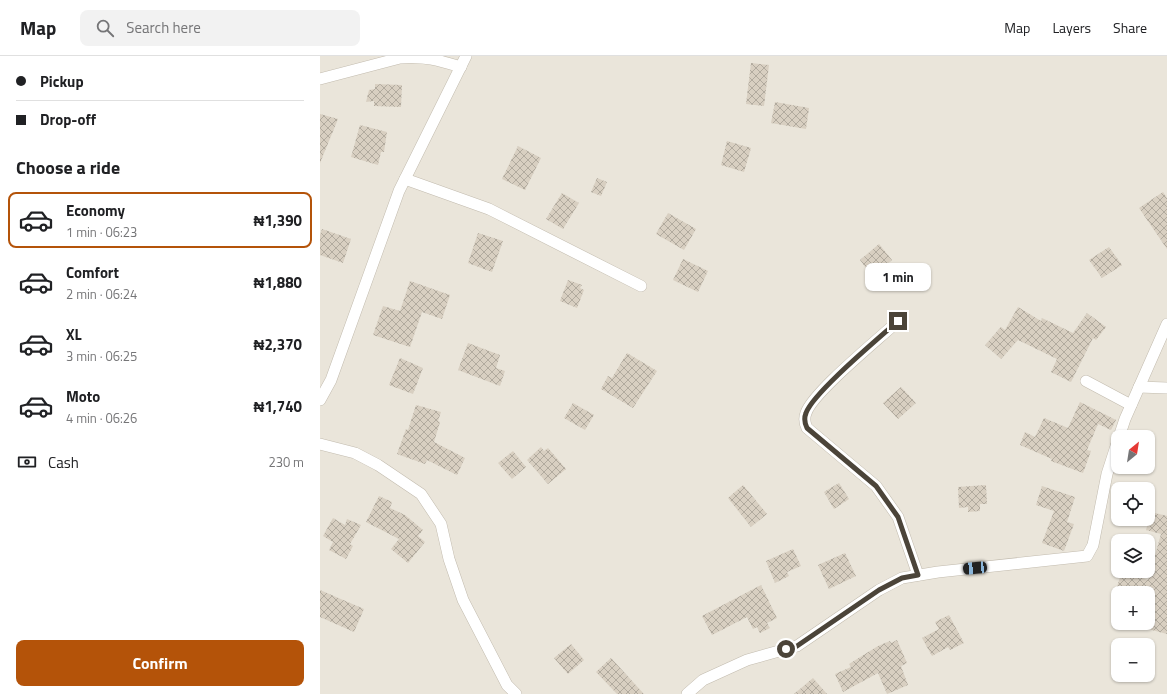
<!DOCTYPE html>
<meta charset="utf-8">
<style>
:root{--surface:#fff;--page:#f2f2f2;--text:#202124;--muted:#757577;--line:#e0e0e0;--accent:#b45309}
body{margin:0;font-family:"Titillium Web",sans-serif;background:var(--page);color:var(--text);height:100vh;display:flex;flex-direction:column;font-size:15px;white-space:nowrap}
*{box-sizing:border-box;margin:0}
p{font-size:13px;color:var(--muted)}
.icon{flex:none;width:22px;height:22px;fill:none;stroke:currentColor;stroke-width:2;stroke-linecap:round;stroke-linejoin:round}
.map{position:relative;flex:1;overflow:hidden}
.details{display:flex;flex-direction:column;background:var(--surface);width:320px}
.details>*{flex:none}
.banner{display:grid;align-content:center;height:88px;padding:0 16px;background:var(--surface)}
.needle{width:26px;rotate:30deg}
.tools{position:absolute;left:791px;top:374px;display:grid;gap:8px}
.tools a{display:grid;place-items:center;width:44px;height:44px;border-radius:8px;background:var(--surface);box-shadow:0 1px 3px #0004;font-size:20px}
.end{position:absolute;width:18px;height:18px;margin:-9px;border:5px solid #4b4439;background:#fff;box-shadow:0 0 0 2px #fff}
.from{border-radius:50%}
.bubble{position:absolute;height:28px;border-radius:8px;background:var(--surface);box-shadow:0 1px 3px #0004;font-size:13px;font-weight:700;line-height:28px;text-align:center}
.car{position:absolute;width:12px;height:24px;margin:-12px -6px;border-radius:5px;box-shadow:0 0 3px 1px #0007;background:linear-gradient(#222 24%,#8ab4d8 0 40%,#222 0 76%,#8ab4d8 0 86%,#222 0)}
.banner b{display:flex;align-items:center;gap:14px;height:38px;font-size:15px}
.banner b+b{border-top:1px solid var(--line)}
.banner i{width:10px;height:10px;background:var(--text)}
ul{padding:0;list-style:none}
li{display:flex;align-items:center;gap:12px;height:56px;margin:0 8px 6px;padding:0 8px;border:2px solid transparent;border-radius:8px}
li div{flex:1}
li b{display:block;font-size:15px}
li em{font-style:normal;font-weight:700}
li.active{border-color:var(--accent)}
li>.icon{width:36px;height:36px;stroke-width:1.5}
h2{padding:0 16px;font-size:18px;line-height:48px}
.pay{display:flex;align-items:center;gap:10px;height:44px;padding:0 16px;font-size:15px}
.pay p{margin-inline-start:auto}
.primary-button{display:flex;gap:8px;margin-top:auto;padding:8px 16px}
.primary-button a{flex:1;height:46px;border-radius:8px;background:var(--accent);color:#fff;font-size:16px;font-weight:700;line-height:46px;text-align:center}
header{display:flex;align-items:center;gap:24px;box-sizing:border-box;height:56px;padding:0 20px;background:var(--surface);border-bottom:1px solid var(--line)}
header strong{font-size:19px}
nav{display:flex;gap:22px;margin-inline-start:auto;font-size:14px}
.search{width:280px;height:36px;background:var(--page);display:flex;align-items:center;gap:10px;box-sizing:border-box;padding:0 14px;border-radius:8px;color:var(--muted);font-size:15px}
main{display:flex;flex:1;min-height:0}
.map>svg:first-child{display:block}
</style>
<header>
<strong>Map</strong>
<div class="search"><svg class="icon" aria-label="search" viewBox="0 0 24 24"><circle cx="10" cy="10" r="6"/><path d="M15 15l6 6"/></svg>Search here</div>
<nav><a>Map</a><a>Layers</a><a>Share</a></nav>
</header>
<main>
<section class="details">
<div class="banner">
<b><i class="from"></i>Pickup</b>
<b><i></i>Drop-off</b>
</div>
<h2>Choose a ride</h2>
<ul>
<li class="active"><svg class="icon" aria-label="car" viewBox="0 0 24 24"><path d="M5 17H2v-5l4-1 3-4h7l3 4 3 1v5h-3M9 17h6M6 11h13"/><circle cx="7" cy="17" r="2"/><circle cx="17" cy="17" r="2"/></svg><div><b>Economy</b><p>1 min · 06:23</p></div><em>₦1,390</em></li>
<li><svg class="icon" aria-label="car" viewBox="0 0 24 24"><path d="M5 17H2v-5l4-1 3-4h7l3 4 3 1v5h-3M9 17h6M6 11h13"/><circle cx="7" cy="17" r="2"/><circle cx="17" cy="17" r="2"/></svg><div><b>Comfort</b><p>2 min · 06:24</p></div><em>₦1,880</em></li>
<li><svg class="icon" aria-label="car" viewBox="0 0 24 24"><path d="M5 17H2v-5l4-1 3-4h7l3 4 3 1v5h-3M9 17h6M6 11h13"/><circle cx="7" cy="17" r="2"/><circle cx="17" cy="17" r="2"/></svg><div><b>XL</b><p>3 min · 06:25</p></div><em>₦2,370</em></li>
<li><svg class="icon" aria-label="car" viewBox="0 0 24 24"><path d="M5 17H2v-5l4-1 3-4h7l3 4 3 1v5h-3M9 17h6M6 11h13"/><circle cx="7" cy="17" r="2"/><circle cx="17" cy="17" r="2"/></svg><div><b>Moto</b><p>4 min · 06:26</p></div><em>₦1,740</em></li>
</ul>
<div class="pay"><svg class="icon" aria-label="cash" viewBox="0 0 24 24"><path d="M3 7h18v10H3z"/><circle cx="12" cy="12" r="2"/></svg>Cash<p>230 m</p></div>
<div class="primary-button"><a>Confirm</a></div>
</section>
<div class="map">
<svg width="847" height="638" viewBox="0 0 847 638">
<defs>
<pattern id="building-cross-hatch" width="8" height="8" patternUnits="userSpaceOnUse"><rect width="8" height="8" fill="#d8cfc1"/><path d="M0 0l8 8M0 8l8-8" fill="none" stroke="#b1aa9e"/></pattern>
</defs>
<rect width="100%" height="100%" fill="#f6f3ec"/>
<path fill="#eae5da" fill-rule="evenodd" d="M 0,0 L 847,0 L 847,638 L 0,638 ZM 798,381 L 828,381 L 828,411 L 798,411 ZM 798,433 L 828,433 L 828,463 L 798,463 ZM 798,485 L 828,485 L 828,515 L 798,515 ZM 798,537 L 828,537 L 828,567 L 798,567 ZM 798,589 L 828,589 L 828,619 L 798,619 Z"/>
<g fill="url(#building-cross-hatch)">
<path d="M 431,7 L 449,9 L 444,50 L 426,48 Z"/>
<path d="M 55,28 L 82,29 L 81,51 L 54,50 L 54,45 L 46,46 L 49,34 L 55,33 Z"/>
<path d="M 455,46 L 489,52 L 486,73 L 451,67 Z"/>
<path d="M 0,58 L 18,63 L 0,107 Z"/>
<path d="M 40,69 L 67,76 L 64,96 L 61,96 L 58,109 L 31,101 Z"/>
<path d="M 407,85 L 431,92 L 424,116 L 401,109 Z"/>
<path d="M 198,90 L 221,102 L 205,134 L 182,123 Z"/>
<path d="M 277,122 L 287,126 L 281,140 L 271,136 Z"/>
<path d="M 843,136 L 847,142 L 847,193 L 819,152 Z"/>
<path d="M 242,137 L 259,147 L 243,173 L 226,163 Z"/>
<path d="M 348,157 L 376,173 L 364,194 L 336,178 Z"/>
<path d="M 2,173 L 31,183 L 23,207 L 0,199 L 0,179 Z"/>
<path d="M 158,177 L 183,185 L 172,216 L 148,207 Z"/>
<path d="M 559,188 L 572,204 L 552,220 L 540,204 Z"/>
<path d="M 789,191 L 802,209 L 782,222 L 769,204 Z"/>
<path d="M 363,203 L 388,215 L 378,236 L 353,224 Z"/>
<path d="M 248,224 L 262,229 L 260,232 L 264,234 L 257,252 L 240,245 Z"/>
<path d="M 90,225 L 130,239 L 122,263 L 102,256 L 90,291 L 53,279 L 63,250 L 80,255 Z"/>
<path d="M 698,251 L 721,265 L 722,262 L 753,277 L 767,257 L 786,271 L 776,284 L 773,282 L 751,326 L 731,316 L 737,303 L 698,284 L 681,303 L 665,289 L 681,271 L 685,274 Z"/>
<path d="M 148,287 L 180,299 L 176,312 L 185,315 L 180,330 L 138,314 Z"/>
<path d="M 307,297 L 337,315 L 313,352 L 281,333 L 288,320 L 292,322 Z"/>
<path d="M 80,302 L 103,312 L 93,338 L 69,329 Z"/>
<path d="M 581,331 L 596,347 L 578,363 L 563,347 Z"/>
<path d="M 760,346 L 796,364 L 791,374 L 778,368 L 767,394 L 771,395 L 763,417 L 731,405 L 732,403 L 700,389 L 705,376 L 715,381 L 724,362 L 748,372 Z"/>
<path d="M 253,347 L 274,359 L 265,374 L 244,362 Z"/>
<path d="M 96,349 L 121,356 L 118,365 L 120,366 L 114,386 L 145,402 L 137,419 L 107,404 L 105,408 L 77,398 L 86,373 L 88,374 Z"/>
<path d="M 221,391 L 224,395 L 228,392 L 246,413 L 228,428 L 207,404 Z"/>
<path d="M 193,395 L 206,411 L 192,423 L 178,407 Z"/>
<path d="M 519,427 L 529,443 L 514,453 L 504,436 Z"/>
<path d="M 423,429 L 447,458 L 431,471 L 408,442 Z"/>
<path d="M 666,429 L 667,448 L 660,448 L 660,455 L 648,456 L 648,451 L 639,452 L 638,431 Z"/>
<path d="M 722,430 L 755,441 L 747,466 L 754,468 L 744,495 L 722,487 L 734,455 L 716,449 Z"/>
<path d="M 59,440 L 72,446 L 70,452 L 85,459 L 103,474 L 98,480 L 105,486 L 88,507 L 71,493 L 79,483 L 46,466 Z"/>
<path d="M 831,456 L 847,460 L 847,578 L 828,573 L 828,537 L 795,537 L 801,518 L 807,520 L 808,517 L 828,524 L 841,478 L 826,474 Z"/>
<path d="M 13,462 L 25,469 L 27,463 L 41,469 L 30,488 L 33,490 L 26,503 L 9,494 L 13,486 L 3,480 Z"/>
<path d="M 473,493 L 481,510 L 467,516 L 469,520 L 455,527 L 446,505 Z"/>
<path d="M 525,497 L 536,520 L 509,533 L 498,509 Z"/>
<path d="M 441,529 L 457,562 L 447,567 L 450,572 L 440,577 L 437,571 L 433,573 L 427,561 L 392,579 L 382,560 Z"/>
<path d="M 0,534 L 44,553 L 34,576 L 0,561 Z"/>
<path d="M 629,559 L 644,587 L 630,594 L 628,591 L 612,600 L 602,582 L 619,573 L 615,566 Z"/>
<path d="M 577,584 L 587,607 L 581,610 L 588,629 L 567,638 L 558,617 L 523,636 L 515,618 L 531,611 L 529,608 L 558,590 L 570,585 L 571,587 Z"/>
<path d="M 251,588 L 264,604 L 248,618 L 234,602 Z"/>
<path d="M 291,602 L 324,638 L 297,638 L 276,616 Z"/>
<path d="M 493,622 L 507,638 L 474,638 Z"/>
</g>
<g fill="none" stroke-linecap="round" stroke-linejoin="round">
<g stroke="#c2bbae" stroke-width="12">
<g id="street">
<path d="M 0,23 L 80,2 C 105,0 118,4 141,11"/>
<path d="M 85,123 L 169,153 L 321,230"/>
<path d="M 578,265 C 559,283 493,336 486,357 C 484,362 485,368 487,372 L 556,430 L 578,461 L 598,519"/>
<path d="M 766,325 L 811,349"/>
<path d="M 819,331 L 847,332"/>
<path d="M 0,344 L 11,324 L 79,135 L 146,0"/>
<path d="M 799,381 L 805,363 L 847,268"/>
<path d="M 0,388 L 35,397 L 58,409 L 101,438 L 121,468 L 129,503 L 143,544 L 187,629 L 196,638"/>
<path d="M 367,638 L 383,624 L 427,604 L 477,590 L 559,534 L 582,522 L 618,516 L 767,500 L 773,489 L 787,418 L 798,384"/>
</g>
</g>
<use href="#street" stroke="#fff" stroke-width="11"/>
</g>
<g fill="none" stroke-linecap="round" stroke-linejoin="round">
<path stroke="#4b4439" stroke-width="5" d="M 466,593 L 477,590 L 559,534 L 582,522 L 598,519 L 578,461 L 556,430 L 487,372 C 485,368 484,362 486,357 C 493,337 559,282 578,265"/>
</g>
</svg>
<div class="tools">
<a><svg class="needle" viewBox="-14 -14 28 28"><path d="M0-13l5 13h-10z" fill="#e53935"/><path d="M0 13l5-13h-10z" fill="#757577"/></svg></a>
<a><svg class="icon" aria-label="locate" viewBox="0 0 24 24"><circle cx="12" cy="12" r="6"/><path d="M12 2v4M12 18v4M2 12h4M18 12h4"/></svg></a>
<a><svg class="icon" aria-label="layers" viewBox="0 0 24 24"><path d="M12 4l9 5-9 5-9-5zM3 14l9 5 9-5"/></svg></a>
<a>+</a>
<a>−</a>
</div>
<i class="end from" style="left:466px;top:593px"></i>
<i class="end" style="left:578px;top:265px"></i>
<div class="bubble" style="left:545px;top:207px;width:66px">1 min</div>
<i class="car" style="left:655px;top:512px;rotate:265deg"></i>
</div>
</main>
